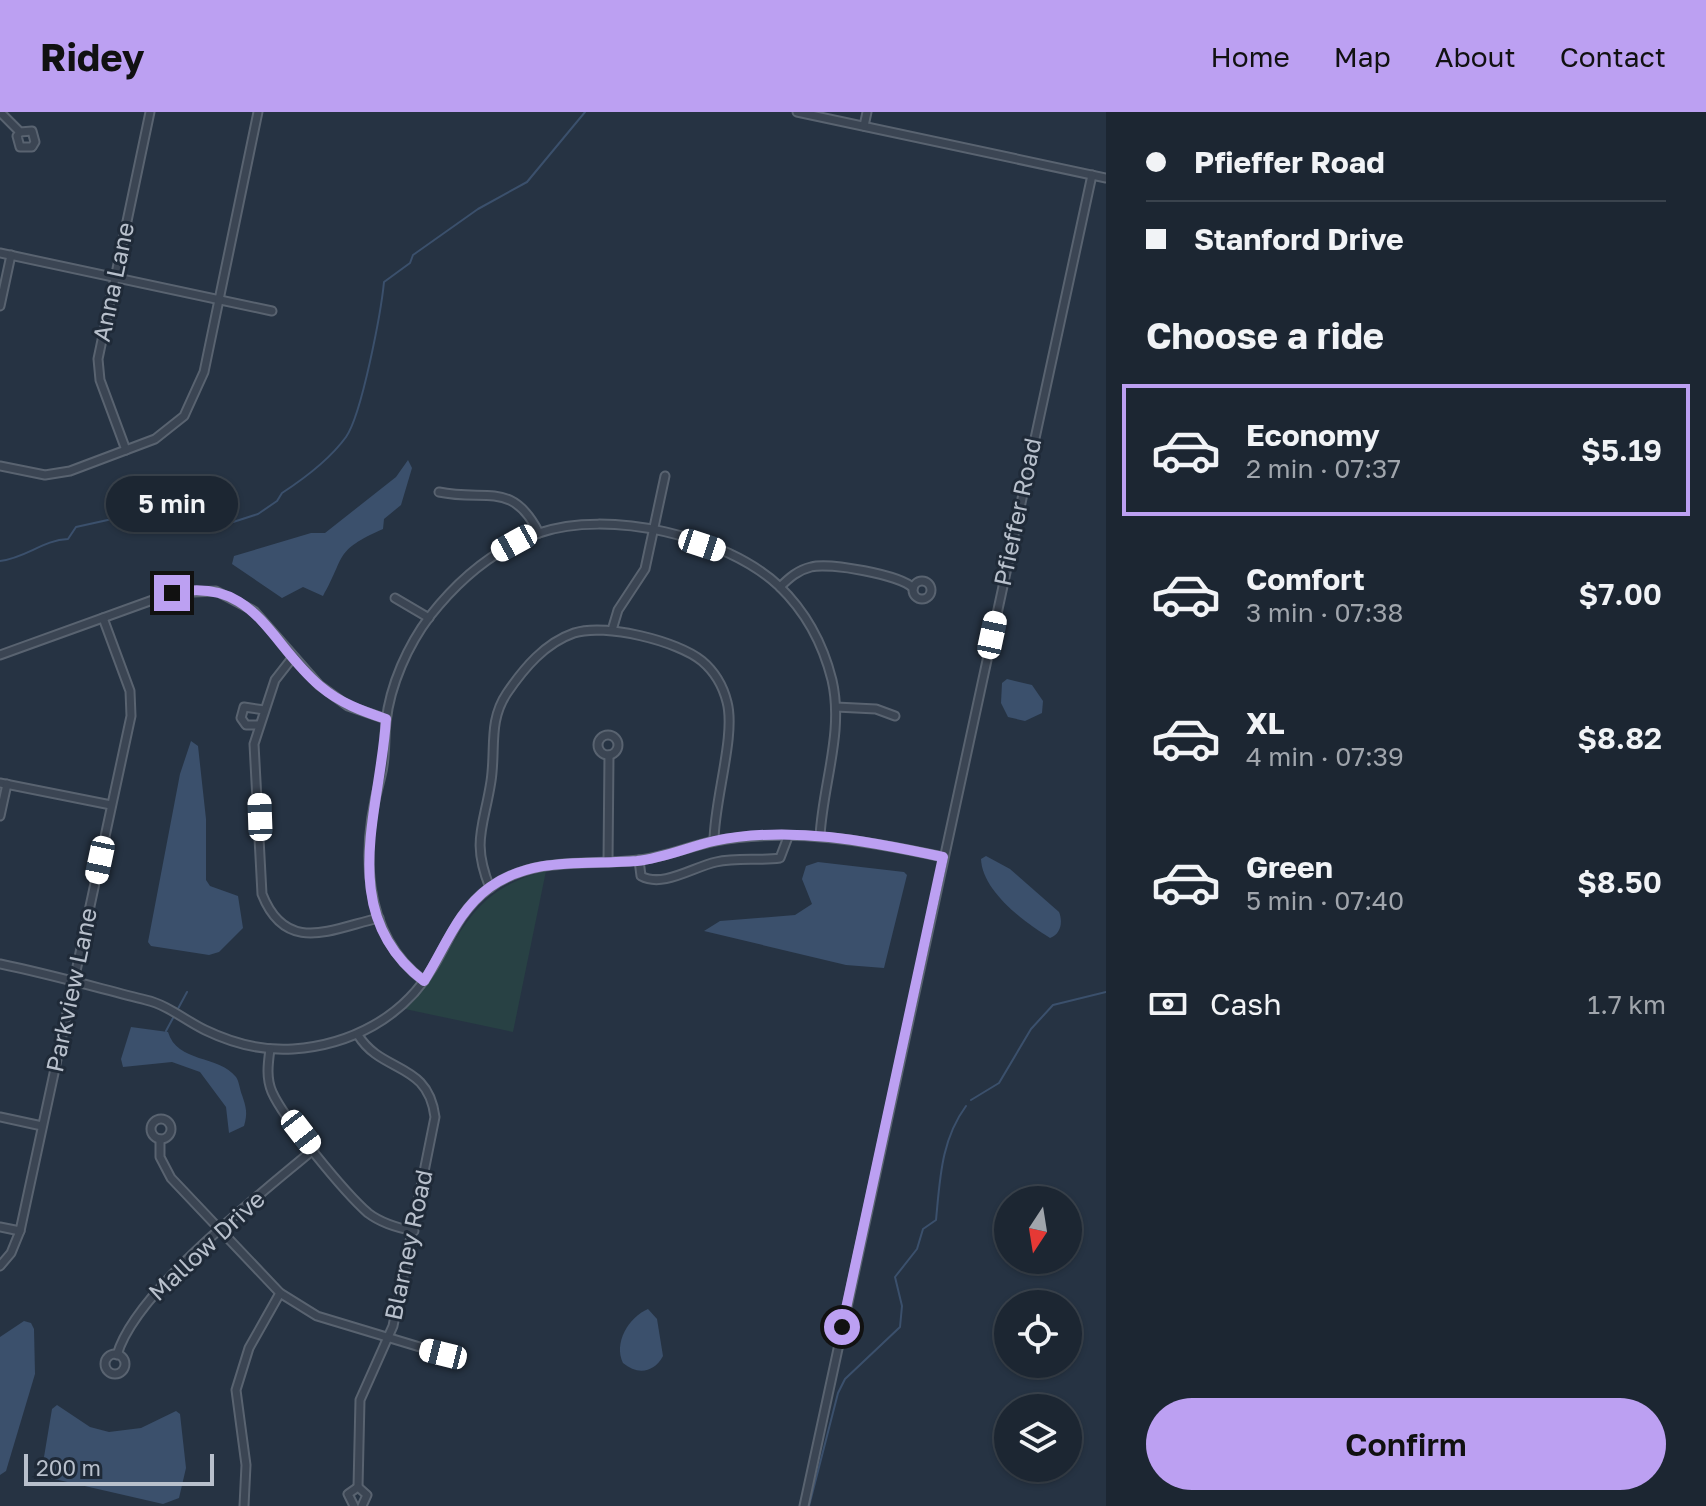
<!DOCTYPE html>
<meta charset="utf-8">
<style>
:root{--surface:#1c2632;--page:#29323e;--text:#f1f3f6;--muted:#a0a5ac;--line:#3a434d;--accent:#bca0f2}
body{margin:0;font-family:"Golos Text",sans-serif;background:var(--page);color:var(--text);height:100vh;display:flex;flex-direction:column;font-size:30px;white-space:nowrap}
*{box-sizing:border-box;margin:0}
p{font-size:26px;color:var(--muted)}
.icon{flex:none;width:44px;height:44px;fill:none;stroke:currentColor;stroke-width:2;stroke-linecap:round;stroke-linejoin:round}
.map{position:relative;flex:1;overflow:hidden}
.panel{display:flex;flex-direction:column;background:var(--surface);width:600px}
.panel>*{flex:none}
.hud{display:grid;align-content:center;height:176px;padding:0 40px;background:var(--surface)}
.needle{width:52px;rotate:192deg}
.buttons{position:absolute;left:994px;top:1074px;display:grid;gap:16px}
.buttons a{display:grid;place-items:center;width:88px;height:88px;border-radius:50%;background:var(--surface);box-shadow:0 2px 6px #0004,0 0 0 2px var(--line);font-size:40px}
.scale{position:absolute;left:24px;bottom:20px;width:190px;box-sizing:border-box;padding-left:8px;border:4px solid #b8c0cc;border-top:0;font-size:22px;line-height:28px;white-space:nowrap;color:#b8c0cc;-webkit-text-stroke:6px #1f2a38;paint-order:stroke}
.end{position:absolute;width:36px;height:36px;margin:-18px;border:10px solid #bca0f2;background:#111;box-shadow:0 0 0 4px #111}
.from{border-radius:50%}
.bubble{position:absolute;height:56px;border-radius:28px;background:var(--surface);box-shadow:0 2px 6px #0004,0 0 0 2px var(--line);font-size:26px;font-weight:600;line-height:56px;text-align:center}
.car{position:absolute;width:24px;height:48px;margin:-24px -12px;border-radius:10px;box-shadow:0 0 6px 2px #0007;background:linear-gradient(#fff 24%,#345 0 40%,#fff 0 76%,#345 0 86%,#fff 0)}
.hud b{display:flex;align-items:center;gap:28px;height:76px;font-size:30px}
.hud b+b{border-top:2px solid var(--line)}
.hud i{width:20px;height:20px;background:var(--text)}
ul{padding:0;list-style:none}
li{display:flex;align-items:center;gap:24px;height:132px;margin:0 16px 12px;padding:0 24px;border:4px solid transparent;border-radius:0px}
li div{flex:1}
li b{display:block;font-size:30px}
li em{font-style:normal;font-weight:600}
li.on{border-color:var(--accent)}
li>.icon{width:72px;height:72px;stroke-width:1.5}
h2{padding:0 40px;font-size:36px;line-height:96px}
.pay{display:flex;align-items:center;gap:20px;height:88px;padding:0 40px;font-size:30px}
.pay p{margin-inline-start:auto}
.primary-button{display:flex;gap:16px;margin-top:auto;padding:16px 40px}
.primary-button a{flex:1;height:92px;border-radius:48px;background:var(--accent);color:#111;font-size:32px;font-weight:600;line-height:92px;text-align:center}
header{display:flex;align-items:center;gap:48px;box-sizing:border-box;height:112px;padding:0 40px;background:var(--accent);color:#111}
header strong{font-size:38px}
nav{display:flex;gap:44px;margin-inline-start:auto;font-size:28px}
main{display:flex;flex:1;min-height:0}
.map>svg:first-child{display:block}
</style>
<header>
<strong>Ridey</strong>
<nav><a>Home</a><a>Map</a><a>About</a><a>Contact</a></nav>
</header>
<main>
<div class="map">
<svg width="1106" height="1394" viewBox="0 0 1106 1394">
<rect width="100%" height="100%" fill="#263343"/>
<path fill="#284144" d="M 546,759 L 513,920 L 405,897 C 461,842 457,780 546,759 Z"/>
<g fill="#3b506c">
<path d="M 408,348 L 412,356 L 401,393 L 384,407 L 383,417 C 333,439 346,444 323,484 L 303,475 L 282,486 L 232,452 L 234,444 L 311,421 L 325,421 L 396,365 Z"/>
<path d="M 1007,567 L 1032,573 L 1043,589 L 1042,601 L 1025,609 L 1008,605 L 1001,591 L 1002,571 Z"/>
<path d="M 191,629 L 198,634 L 206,707 L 206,768 L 210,774 L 238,784 L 243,816 L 219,840 L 209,843 L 151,834 L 148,830 L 180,662 Z"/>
<path d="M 986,744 L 1010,757 L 1059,800 C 1063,810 1061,822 1050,826 C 1025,811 982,779 981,747 Z"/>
<path d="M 818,750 L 904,760 L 907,763 L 884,856 L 846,853 L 704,819 L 720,809 L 795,803 L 812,792 L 802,767 L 806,754 Z"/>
<path d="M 131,915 L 168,920 C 177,951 219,943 236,965 C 239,969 240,978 242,983 C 246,995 248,1001 244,1014 L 229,1021 L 226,995 L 200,960 L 172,950 L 123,955 L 121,947 Z"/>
<path d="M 648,1197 L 657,1207 L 663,1244 C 654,1261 637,1263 623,1251 C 613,1231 629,1205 648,1197 Z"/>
<path d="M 24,1209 L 31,1211 L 34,1217 L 35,1262 L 6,1359 L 0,1363 L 0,1225 Z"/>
<path d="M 57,1293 L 90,1315 L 109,1320 L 141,1316 L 176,1299 L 180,1302 L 186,1356 L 179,1386 L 163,1392 L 50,1366 L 42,1357 L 52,1297 Z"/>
</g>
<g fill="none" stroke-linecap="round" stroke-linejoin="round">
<g stroke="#3b506c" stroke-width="2">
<path d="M 0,449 C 26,446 43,428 68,427 L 76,415 L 153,398 L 161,401 L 185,398 L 198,405 L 230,411 L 258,402 L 277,389 L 282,381 C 305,366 330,347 346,325 C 362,302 381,200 384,170 L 410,151 L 413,143 L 478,97 L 527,70 L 585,0"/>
<path d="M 166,919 L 187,880"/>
<path d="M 971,988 L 999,971 L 1031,917 L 1053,893 L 1106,880"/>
<path d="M 809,1394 L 838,1281 L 845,1267 L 900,1215 L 902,1194 L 895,1165 L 917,1137 L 923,1117 L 936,1108 C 940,1067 941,1028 966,994"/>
</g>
<g stroke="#596370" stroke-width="11">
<g id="minor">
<path d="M 0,0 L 20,20 L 32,19 L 35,30 L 32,35 L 20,35 L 17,24 L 20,20"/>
<path d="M 797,0 L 1106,66"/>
<path d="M 864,14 L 867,0"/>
<path d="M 0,141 L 272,199"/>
<path d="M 0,194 L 11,143"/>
<path d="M 126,338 L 100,268 L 98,247 L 150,0"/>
<path d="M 0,354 L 45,363 L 70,359 L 155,327 L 184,304 L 204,260 L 258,0"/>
<path d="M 439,380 C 487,390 512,368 539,421"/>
<circle cx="922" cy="478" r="9"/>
<path d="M 780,475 C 789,466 798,458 811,455 C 829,450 901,463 913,476"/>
<path d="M 395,486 L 429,506"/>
<path d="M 612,518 L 618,498 L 645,457 L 665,364"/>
<path d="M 0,543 L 172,481 L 216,479 L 254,499 L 319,573 L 348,594 L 386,607"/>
<path d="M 293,545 L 275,568 L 254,632 L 262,782 C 286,843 331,817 379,806"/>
<path d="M 836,595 L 876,597 L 895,604"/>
<path d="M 258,613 L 246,613 L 241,606 L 244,595 L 264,598"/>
<circle cx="608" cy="633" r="10"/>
<path d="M 0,671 L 111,693"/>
<path d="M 0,704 L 7,672"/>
<path d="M 639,748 L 641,764 C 663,776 693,755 716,750 C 737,745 759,749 780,746 L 788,725"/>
<path d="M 608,750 L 609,643"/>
<path d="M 490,776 C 471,729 484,715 491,669 C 496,637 488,609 507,581 C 524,556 545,531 574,521 C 605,511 678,529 702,549 C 715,560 723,574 727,590 C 736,623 714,689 714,729"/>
<path d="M 0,852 C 49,862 98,876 146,888 C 168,893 186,909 205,918 C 232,931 263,939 293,937 C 350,933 403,906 433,855 C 450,826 460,798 488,777 C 533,743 587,754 639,748 C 666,745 690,734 715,729 C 792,715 868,729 943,745"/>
<path d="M 424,869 C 360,821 361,734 381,664 C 386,646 384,628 386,610 C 390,573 408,533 430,504 C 459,467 494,437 539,421 C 608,397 726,424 779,474 C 805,499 823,532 832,568 C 844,620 823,671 820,724"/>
<path d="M 358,923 C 382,962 428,949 435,1005 L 393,1214 L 360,1288 L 358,1375"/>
<path d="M 270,937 C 268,952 266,966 272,980 C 284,1007 345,1081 368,1101 C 381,1111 398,1116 414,1119"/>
<path d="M 0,1005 L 42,1014"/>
<circle cx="161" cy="1017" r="10"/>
<path d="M 160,1027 L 160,1045 L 171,1066 L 280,1181 L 317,1204 L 443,1242"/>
<path d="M 0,1115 L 20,1119"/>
<path d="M 0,1154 L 11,1141 L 20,1119 L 131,604 L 130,579 L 103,506"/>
<circle cx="115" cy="1252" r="10"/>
<path d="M 117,1243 C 135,1179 261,1082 314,1037"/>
<path d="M 244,1394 L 246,1353 L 236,1278 L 249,1236 L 280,1181"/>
<path d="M 354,1394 L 348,1382 L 358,1375 L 367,1383 L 362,1394"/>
<path d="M 804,1394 L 1092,63"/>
</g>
</g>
<use href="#minor" stroke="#3b4553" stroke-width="7"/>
</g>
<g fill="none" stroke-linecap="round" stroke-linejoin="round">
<path stroke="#bca0f2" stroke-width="10" d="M 172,481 C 255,464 268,530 320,574 C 340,591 362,599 386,607 C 381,697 334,801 424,869 C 445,836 457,799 490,775 C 534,744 586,753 637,749 C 664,746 688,735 714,729 C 790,713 868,729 943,745 L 842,1215"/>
</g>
<g text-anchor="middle" stroke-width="6" stroke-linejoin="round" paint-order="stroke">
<g font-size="24" fill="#b8c0cc" stroke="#1f2a38">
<text transform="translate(114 170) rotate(-78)" y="8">Anna Lane</text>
<text transform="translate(1018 400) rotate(-78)" y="8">Pfieffer Road</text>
<text transform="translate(72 878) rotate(-78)" y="8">Parkview Lane</text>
<text transform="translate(409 1133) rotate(-78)" y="8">Blarney Road</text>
<text transform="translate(207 1134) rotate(-43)" y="8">Mallow Drive</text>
</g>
</g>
</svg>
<div class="buttons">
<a><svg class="needle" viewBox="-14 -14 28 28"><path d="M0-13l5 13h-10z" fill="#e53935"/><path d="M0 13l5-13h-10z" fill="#a0a5ac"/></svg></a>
<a><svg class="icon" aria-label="locate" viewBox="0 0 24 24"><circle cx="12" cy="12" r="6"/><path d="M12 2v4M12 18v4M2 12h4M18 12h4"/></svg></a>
<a><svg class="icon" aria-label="layers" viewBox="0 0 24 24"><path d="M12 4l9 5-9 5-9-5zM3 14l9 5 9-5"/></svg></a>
</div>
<div class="scale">200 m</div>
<i class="end from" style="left:842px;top:1215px"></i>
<i class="end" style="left:172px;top:481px"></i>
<div class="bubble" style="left:106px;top:364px;width:132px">5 min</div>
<i class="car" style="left:514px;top:431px;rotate:241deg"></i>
<i class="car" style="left:702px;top:433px;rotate:108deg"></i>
<i class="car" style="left:992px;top:523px;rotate:12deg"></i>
<i class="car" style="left:260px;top:705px;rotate:358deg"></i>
<i class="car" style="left:100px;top:748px;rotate:192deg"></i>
<i class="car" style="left:301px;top:1020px;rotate:142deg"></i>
<i class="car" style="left:443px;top:1242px;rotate:284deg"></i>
</div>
<section class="panel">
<div class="hud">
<b><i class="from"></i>Pfieffer Road</b>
<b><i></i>Stanford Drive</b>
</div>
<h2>Choose a ride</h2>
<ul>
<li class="on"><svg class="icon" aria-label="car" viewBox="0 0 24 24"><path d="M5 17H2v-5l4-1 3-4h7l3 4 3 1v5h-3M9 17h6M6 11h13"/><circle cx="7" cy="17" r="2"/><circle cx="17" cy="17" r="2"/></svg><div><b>Economy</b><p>2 min · 07:37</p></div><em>$5.19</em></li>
<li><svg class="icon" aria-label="car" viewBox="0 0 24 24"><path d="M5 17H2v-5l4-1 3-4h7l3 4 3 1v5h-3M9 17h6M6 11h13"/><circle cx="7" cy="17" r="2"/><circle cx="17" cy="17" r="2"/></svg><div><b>Comfort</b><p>3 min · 07:38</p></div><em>$7.00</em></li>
<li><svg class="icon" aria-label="car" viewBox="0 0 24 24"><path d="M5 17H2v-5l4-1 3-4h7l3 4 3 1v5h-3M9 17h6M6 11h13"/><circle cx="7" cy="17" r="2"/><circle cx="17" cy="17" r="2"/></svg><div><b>XL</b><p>4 min · 07:39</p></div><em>$8.82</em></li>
<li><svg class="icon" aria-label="car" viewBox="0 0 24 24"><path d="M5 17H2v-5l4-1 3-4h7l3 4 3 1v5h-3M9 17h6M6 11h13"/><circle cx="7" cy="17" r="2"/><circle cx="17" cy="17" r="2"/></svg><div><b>Green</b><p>5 min · 07:40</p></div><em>$8.50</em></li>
</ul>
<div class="pay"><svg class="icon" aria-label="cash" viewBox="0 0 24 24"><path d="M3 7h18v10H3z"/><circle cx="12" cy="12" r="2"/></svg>Cash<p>1.7 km</p></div>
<div class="primary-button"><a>Confirm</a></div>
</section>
</main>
